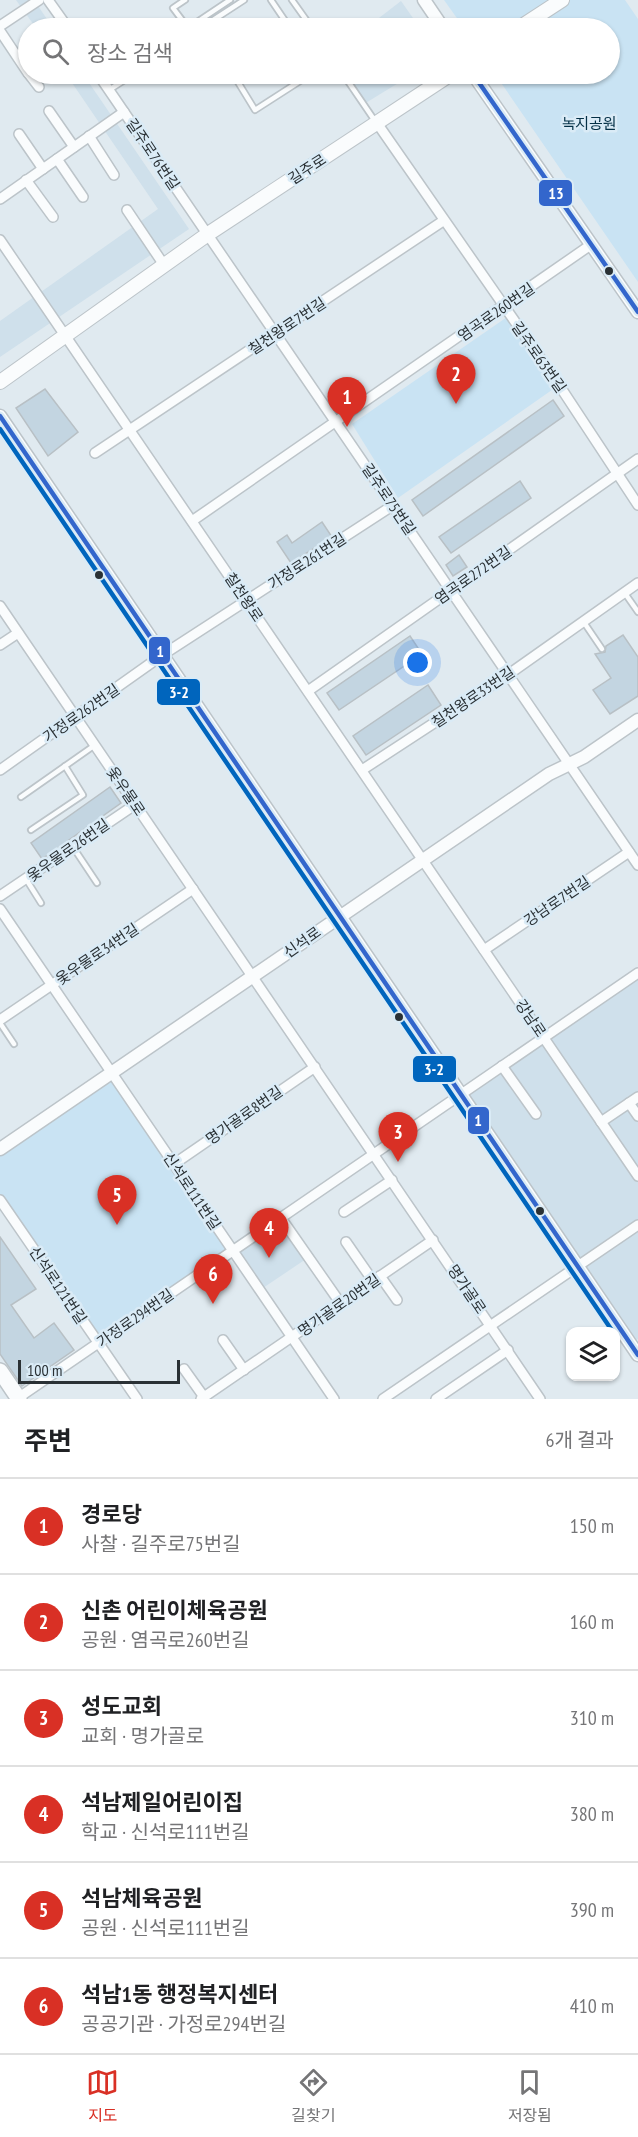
<!DOCTYPE html>
<html lang="ko">
<meta charset="utf-8">
<style>
body{margin:0;font-family:"PT Sans Narrow","Noto Sans KR",sans-serif;background:#f2f2f2;color:#202124}
.controls{position:absolute;right:18px;bottom:18px;display:grid;overflow:hidden;border-radius:12px;box-shadow:0 2px 4px #0004}
.controls button{width:54px;height:54px;display:grid;place-items:center;padding:0;border:0;border-bottom:2px solid #e0e0e0;background:#fff;color:#202124;font:30px sans-serif}
.scale{position:absolute;left:18px;bottom:15px;width:162px;box-sizing:border-box;padding-left:6px;border:3px solid #2a3135;border-top:0;font-size:16px;line-height:21px;white-space:nowrap;color:#2a3135;-webkit-text-stroke:4px #daebf6;paint-order:stroke}
.you{position:absolute;left:418px;top:663px;width:21px;height:21px;margin:-15px;border:4px solid #fff;border-radius:50%;background:#1a73e8;box-shadow:0 0 0 9px #1a73e833}
.badge{display:grid;place-items:center;width:39px;height:39px;border-radius:50%;background:#d93025;color:#fff;font-size:20px;font-weight:700}
.pin{position:absolute;translate:-50% -50px;filter:drop-shadow(0 2px 3px #0008)}
.pin::after{content:'';position:absolute;top:32px;width:21px;height:18px;background:inherit;clip-path:polygon(0 0,100% 0,50% 100%)}
.list{margin:0;padding:0;list-style:none}
h2{display:flex;justify-content:space-between;align-items:center;height:78px;margin:0;padding:0 24px;font-size:26px}
h2 small{font-size:20px;font-weight:400;color:#757577}
.list li{display:grid;grid-template-columns:39px 1fr auto;gap:18px;align-items:center;box-sizing:border-box;height:96px;padding:0 24px;border-top:2px solid #e0e0e0}
.list b{display:block;font-size:22px;white-space:nowrap}
.list p{margin:0;font-size:20px;white-space:nowrap;color:#757577}
.list em{font-size:20px;font-style:normal;color:#757577}
.icon{flex:none;width:33px;height:33px;fill:none;stroke:currentColor;stroke-width:2;stroke-linecap:round;stroke-linejoin:round}
.map{position:relative;flex:none;width:638px;height:1399px;overflow:hidden}
.search{position:absolute;background:#fff;box-shadow:0 2px 4px #0004;left:18px;right:18px;top:18px;height:66px;display:flex;align-items:center;gap:15px;box-sizing:border-box;padding:0 21px;border-radius:33px;color:#757577;font-size:22px}
.sheet{height:654px;background:#fff}
nav{display:flex;justify-content:space-around;align-items:center;box-sizing:border-box;height:84px;border-top:2px solid #e0e0e0;background:#fff;font-size:16px;color:#757577}
nav a{display:grid;justify-items:center;gap:3px}
nav .on{color:#d93025}
.map>svg:first-child{display:block}
.built{fill:#cfe0eb}
.green{fill:#c9e3f3}
.building{fill:#c3d5e1;stroke:#b8c0c5;stroke-width:1.5}
.lines{fill:none;stroke-linecap:round;stroke-linejoin:round}
.service-casing{stroke:#bcc4c9;stroke-width:8}
.minor-casing{stroke:#bcc4c9;stroke-width:12}
.tertiary-casing{stroke:#bcc4c9;stroke-width:15}
.secondary-casing{stroke:#bcc4c9;stroke-width:16}
.primary-casing{stroke:#bcc4c9;stroke-width:18}
.service{stroke:#fafcfd;stroke-width:4.5}
.minor{stroke:#fafcfd;stroke-width:9}
.tertiary{stroke:#fafcfd;stroke-width:12}
.secondary{stroke:#fafcfd;stroke-width:14}
.primary{stroke:#fafcfd;stroke-width:15}
.bus-1-casing{stroke:#daebf6;stroke-width:9}
.bus-2-casing{stroke:#daebf6;stroke-width:9}
.bus-3-casing{stroke:#daebf6;stroke-width:9}
.bus-1{stroke:#36c;stroke-width:4.5}
.bus-2{stroke:#0065bd;stroke-width:4.5}
.bus-3{stroke:#36c;stroke-width:4.5}
.bus-dot{fill:#2a3135;stroke:#daebf6;stroke-width:2}
.labels{text-anchor:middle;dominant-baseline:central;stroke-width:5;stroke-linejoin:round;paint-order:stroke}
.park-label{font-size:15px;fill:#043046;stroke:#daebf6}
.street-label{font-size:15px;fill:#2a3135;stroke:#daebf6}
.line-badge{stroke:#daebf6;stroke-width:2}
.badge-label{font-size:16px;text-anchor:middle;font-weight:bold;fill:#fff}
</style>
<div class="map">
<svg width="638" height="1399" viewBox="0 0 638 1399">
<rect width="100%" height="100%" fill="#e0eaf0"/>
<g class="built">
<path d="M16 0H34L53 28H36Z"/>
<path d="M401 1 420 28H366Z"/>
<path d="M66 74H83L189 229 0 357V321L158 209Z"/>
<path d="M343 74H413L364 104Z"/>
<path d="M638 977V1339L634 1341 467 1094Z"/>
<path d="M281 1218 309 1257 260 1290 233 1251Z"/>
</g>
<g class="green">
<path d="M444 0H625L638 19V282L495 74H610V28H464Z"/>
<path d="M510 315 559 385 398 498 352 424Z"/>
<path d="M112 1073 233 1251 99 1344 0 1199V1149Z"/>
</g>
<g class="building">
<path d="M45 389 78 432 48 456 16 408Z"/>
<path d="M553 400 564 416 423 516 412 500Z"/>
<path d="M520 481 531 498 451 553 439 537Z"/>
<path d="M322 522 332 537 291 563 277 542 287 535 292 543Z"/>
<path d="M459 555 467 567 453 576 446 565Z"/>
<path d="M623 635 638 657V696L610 714 593 690 611 678 595 654 605 652 606 646Z"/>
<path d="M410 636 422 654 339 710 327 693Z"/>
<path d="M428 685 441 705 366 755 353 736Z"/>
<path d="M110 787 121 803 42 859 31 843Z"/>
<path d="M0 1237 36 1289 11 1305 34 1338 54 1323 74 1350 22 1386 0 1354Z"/>
</g>
<g class="lines">
<defs>
<g id="service">
<path d="M185 0 173 8 188 28"/>
<path d="M271 0 290 28"/>
<path d="M292 0 312 28"/>
<path d="M188 28 230 0"/>
<path d="M201 28 244 0"/>
<path d="M233 74 255 110 311 74"/>
<path d="M343 74 375 121"/>
<path d="M109 90 134 74"/>
<path d="M624 592 638 612"/>
<path d="M583 621 602 649"/>
<path d="M21 797 95 745"/>
<path d="M31 830 83 795 65 766"/>
<path d="M73 847 97 883"/>
<path d="M26 879 41 903"/>
<path d="M0 1023 14 1044"/>
</g>
<g id="minor">
<path d="M48 0 68 28"/>
<path d="M0 26 39 0"/>
<path d="M0 31 28 73"/>
<path d="M29 74 39 87"/>
<path d="M98 74 638 865"/>
<path d="M49 111 74 147"/>
<path d="M377 123 559 385 638 505"/>
<path d="M19 134 43 169"/>
<path d="M89 136 114 175"/>
<path d="M57 159 83 197"/>
<path d="M26 180 53 217"/>
<path d="M0 199 124 112"/>
<path d="M127 210 164 265"/>
<path d="M0 240 638 1176"/>
<path d="M95 453 443 221"/>
<path d="M192 521 592 244"/>
<path d="M0 606 540 1399"/>
<path d="M0 645 18 633"/>
<path d="M308 691 638 459"/>
<path d="M0 770 161 656 392 506"/>
<path d="M362 770 509 674 638 583"/>
<path d="M0 896 136 804"/>
<path d="M0 909 334 1399"/>
<path d="M484 950 629 852"/>
<path d="M0 1020 193 889"/>
<path d="M502 1066 536 1114"/>
<path d="M629 1103 638 1116"/>
<path d="M601 1122 638 1097"/>
<path d="M174 1164 315 1067"/>
<path d="M0 1200 137 1399"/>
<path d="M344 1212 392 1180"/>
<path d="M281 1218 341 1304"/>
<path d="M346 1242 373 1281"/>
<path d="M380 1276 397 1300"/>
<path d="M223 1340 244 1370"/>
<path d="M184 1369 204 1397"/>
<path d="M18 1398 638 973"/>
<path d="M201 1399 433 1240"/>
<path d="M383 1399 638 1225"/>
<path d="M436 1399 508 1350"/>
</g>
<g id="tertiary">
<path d="M424 0 443 28"/>
<path d="M473 74 638 312"/>
<path d="M0 416 638 1355"/>
<path d="M0 1149 549 774 584 757 638 720"/>
</g>
<g id="secondary">
<path d="M519 28 562 0"/>
<path d="M0 382 208 234 451 74"/>
</g>
<path id="primary" d="M0 1371 19 1399"/>
</defs>
<use href="#service" class="service-casing"/>
<use href="#minor" class="minor-casing"/>
<use href="#tertiary" class="tertiary-casing"/>
<use href="#secondary" class="secondary-casing"/>
<use href="#primary" class="primary-casing"/>
<use href="#service" class="service"/>
<use href="#minor" class="minor"/>
<use href="#tertiary" class="tertiary"/>
<use href="#secondary" class="secondary"/>
<use href="#primary" class="primary"/>
<defs>
<path id="bus-1" d="M0 416 638 1355"/>
<path id="bus-2" d="M0 429 613 1332"/>
<path id="bus-3" d="M473 74 638 312"/>
</defs>
<use href="#bus-1" class="bus-1-casing"/>
<use href="#bus-2" class="bus-2-casing"/>
<use href="#bus-3" class="bus-3-casing"/>
<use href="#bus-1" class="bus-1"/>
<use href="#bus-2" class="bus-2"/>
<use href="#bus-3" class="bus-3"/>
</g>
<g class="bus-dot">
<circle cx="609" cy="271" r="5"/>
<circle cx="99" cy="575" r="5"/>
<circle cx="399" cy="1017" r="5"/>
<circle cx="540" cy="1211" r="5"/>
</g>
<g class="labels">
<g class="park-label">
<text x="589" y="123">녹지공원</text>
</g>
<g class="street-label">
<text transform="translate(153 154) rotate(56)">길주로76번길</text>
<text transform="translate(307 169) rotate(-33)">길주로</text>
<text transform="translate(496 312) rotate(-35)">염곡로260번길</text>
<text transform="translate(287 326) rotate(-34)">칠천왕로7번길</text>
<text transform="translate(539 357) rotate(55)">길주로63번길</text>
<text transform="translate(389 499) rotate(56)">길주로75번길</text>
<text transform="translate(307 561) rotate(-33)">가정로261번길</text>
<text transform="translate(473 575) rotate(-35)">염곡로272번길</text>
<text transform="translate(244 597) rotate(56)">칠천왕로</text>
<text transform="translate(473 697) rotate(-34)">칠천왕로33번길</text>
<text transform="translate(81 713) rotate(-35)">가정로262번길</text>
<text transform="translate(126 791) rotate(56)">옻우물로</text>
<text transform="translate(68 850) rotate(-35)">옻우물로26번길</text>
<text transform="translate(557 901) rotate(-34)">강남로7번길</text>
<text transform="translate(302 942) rotate(-35)">신석로</text>
<text transform="translate(97 954) rotate(-34)">옻우물로34번길</text>
<text transform="translate(531 1018) rotate(56)">강남로</text>
<text transform="translate(244 1115) rotate(-35)">명가골로8번길</text>
<text transform="translate(192 1191) rotate(56)">신석로111번길</text>
<text transform="translate(58 1285) rotate(56)">신석로121번길</text>
<text transform="translate(467 1289) rotate(56)">명가골로</text>
<text transform="translate(339 1305) rotate(-35)">명가골로20번길</text>
<text transform="translate(135 1318) rotate(-35)">가정로294번길</text>
</g>
</g>
<g class="line-badge">
<rect x="538" y="179" width="35" height="28" rx="6" fill="#36c"/>
<rect x="148" y="636" width="23" height="29" rx="6" fill="#36c"/>
<rect x="156" y="678" width="45" height="28" rx="6" fill="#0065bd"/>
<rect x="412" y="1055" width="45" height="28" rx="6" fill="#0065bd"/>
<rect x="467" y="1106" width="23" height="29" rx="6" fill="#36c"/>
</g>
<g class="badge-label">
<text x="556" y="199">13</text>
<text x="160" y="657">1</text>
<text x="179" y="698">3-2</text>
<text x="434" y="1075">3-2</text>
<text x="478" y="1126">1</text>
</g>
</svg>
<div class="controls">
<button><svg class="icon" aria-label="layers" viewBox="0 0 24 24"><path d="M12 4l9 5-9 5-9-5zM3 14l9 5 9-5"/></svg></button>
</div>
<div class="scale">100 m</div>
<div class="you"></div>
<div class="pin badge" style="left:347px;top:427px">1</div>
<div class="pin badge" style="left:456px;top:404px">2</div>
<div class="pin badge" style="left:398px;top:1162px">3</div>
<div class="pin badge" style="left:269px;top:1258px">4</div>
<div class="pin badge" style="left:117px;top:1225px">5</div>
<div class="pin badge" style="left:213px;top:1304px">6</div>
<div class="search"><svg class="icon" aria-label="search" viewBox="0 0 24 24"><circle cx="10" cy="10" r="6"/><path d="M15 15l6 6"/></svg>장소 검색</div>
</div>
<section class="sheet">
<h2>주변<small>6개 결과</small></h2>
<ul class="list">
<li><span class="badge">1</span><div><b>경로당</b><p>사찰 · 길주로75번길</p></div><em>150 m</em></li>
<li><span class="badge">2</span><div><b>신촌 어린이체육공원</b><p>공원 · 염곡로260번길</p></div><em>160 m</em></li>
<li><span class="badge">3</span><div><b>성도교회</b><p>교회 · 명가골로</p></div><em>310 m</em></li>
<li><span class="badge">4</span><div><b>석남제일어린이집</b><p>학교 · 신석로111번길</p></div><em>380 m</em></li>
<li><span class="badge">5</span><div><b>석남체육공원</b><p>공원 · 신석로111번길</p></div><em>390 m</em></li>
<li><span class="badge">6</span><div><b>석남1동 행정복지센터</b><p>공공기관 · 가정로294번길</p></div><em>410 m</em></li>
</ul>
</section>
<nav>
<a class="on"><svg class="icon" aria-label="map" viewBox="0 0 24 24"><path d="M3 6l6-2 6 2 6-2v14l-6 2-6-2-6 2zM9 4v14M15 6v14"/></svg>지도</a>
<a><svg class="icon" aria-label="directions" viewBox="0 0 24 24"><path d="M12 3l9 9-9 9-9-9zM9 14v-3h6M13 9l2 2-2 2"/></svg>길찾기</a>
<a><svg class="icon" aria-label="saved" viewBox="0 0 24 24"><path d="M7 4h10v16l-5-4-5 4z"/></svg>저장됨</a>
</nav>
